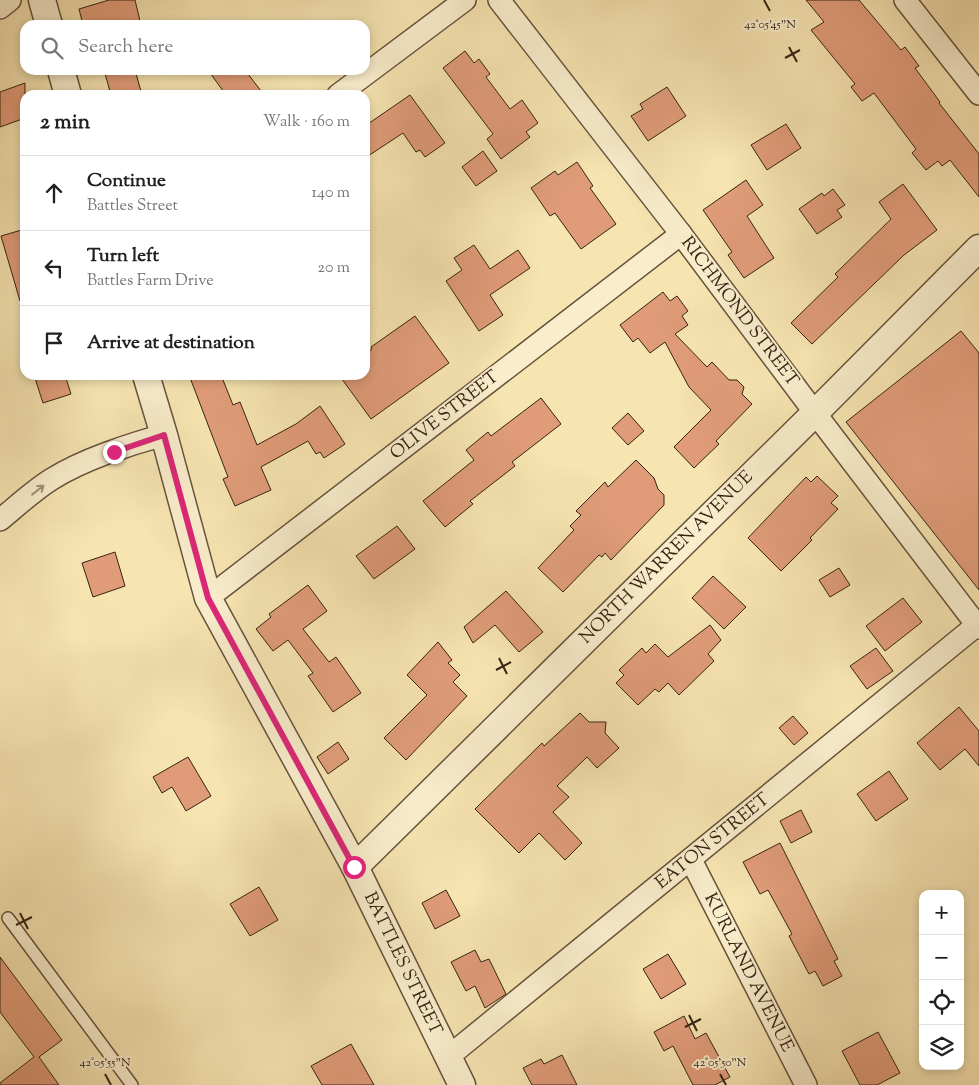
<!DOCTYPE html>
<meta charset="utf-8">
<style>
body{margin:0;font-family:"Sorts Mill Goudy",serif;background:#f6f6f6;color:#202124}
.controls{position:absolute;right:15px;bottom:15px;display:grid;overflow:hidden;border-radius:10px;box-shadow:0 2px 8px #0003}
.controls button{width:45px;height:45px;display:grid;place-items:center;padding:0;border:0;border-bottom:1px solid #e0e0e0;background:#fff;color:#202124;font:25px sans-serif}
.stop{position:absolute;width:15px;height:15px;margin:-11px;border:4px solid #db2777;border-radius:50%;background:#fff}
.stop.end{background:#db2777;border-color:#fff;box-shadow:0 1px 5px #0008}
.list{margin:0;padding:0;list-style:none}
h2{display:flex;justify-content:space-between;align-items:center;height:65px;margin:0;padding:0 20px;font-size:21px}
h2 small{font-size:16px;font-weight:400;color:#757577}
.list li{display:grid;grid-template-columns:32px 1fr auto;gap:15px;align-items:center;box-sizing:border-box;height:75px;padding:0 20px;border-top:1px solid #e0e0e0}
.list b{display:block;font-size:19px;white-space:nowrap}
.list p{margin:0;font-size:16px;white-space:nowrap;color:#757577}
.list em{font-size:16px;font-style:normal;color:#757577}
.icon{flex:none;width:28px;height:28px;fill:none;stroke:currentColor;stroke-width:2;stroke-linecap:round;stroke-linejoin:round}
.map{position:relative;flex:none;width:979px;height:1085px;overflow:hidden}
.search{position:absolute;background:#fff;box-shadow:0 2px 8px #0003;left:20px;top:20px;width:350px;height:55px;display:flex;align-items:center;gap:12px;box-sizing:border-box;padding:0 18px;border-radius:15px;color:#757577;font-size:19px}
.panel{position:absolute;background:#fff;box-shadow:0 2px 8px #0003;left:20px;top:90px;width:350px;height:290px;border-radius:15px}
.map>svg:first-child{display:block}
.building{fill:#e09c79;stroke:#362314}
.lines{fill:none;stroke-linecap:round;stroke-linejoin:round}
.service-casing{stroke:#66533b;stroke-width:14}
.minor-casing{stroke:#66533b;stroke-width:24}
.tertiary-casing{stroke:#66533b;stroke-width:29}
.service{stroke:#f9edcc;stroke-width:11}
.minor{stroke:#f9edcc;stroke-width:21}
.tertiary{stroke:#f9edcc;stroke-width:26}
.oneway{stroke:#a19279}
.route{stroke:#db2777;stroke-width:6}
.ticks{fill:none;stroke:#362314;stroke-width:2}
.labels{text-anchor:middle;dominant-baseline:central;stroke-width:4;stroke-linejoin:round;paint-order:stroke}
.street-label{font-size:18px;fill:#362314;stroke:#f9edcc}
.ticks-label{font-size:12px;text-anchor:middle;fill:#362314;stroke:#f9edcc;stroke-width:4;stroke-linejoin:round;paint-order:stroke}
</style>
<div class="map">
<svg width="979" height="1085" viewBox="0 0 979 1085">
<rect width="100%" height="100%" fill="#f6e4b1"/>
<filter id="stains"><feTurbulence type="fractalNoise" baseFrequency=".004" numOctaves="4"/><feColorMatrix values="0 0 0 0 .2 0 0 0 0 .09 0 0 0 0 .02 0 0 0 .5 -.17"/></filter>
<radialGradient id="worn" r=".72"><stop offset=".6" stop-color="#630" stop-opacity="0"/><stop offset="1" stop-color="#630" stop-opacity=".3"/></radialGradient>
<g class="building">
<path d="M109 0H135L141 25H83L79 9Z"/>
<path d="M806 0H859L901 50 905 47 919 66 915 68 940 102 939 103 979 154V197L950 160 942 166 938 161 926 170 912 153 916 149 874 93 862 101 851 87 855 84 811 30 824 22Z"/>
<path d="M465 51 474 63 479 59 490 74 486 77 510 109 522 100 538 123 526 132 530 137 501 159 487 139 493 134 443 68Z"/>
<path d="M104 70H135L142 95H111Z"/>
<path d="M208 70H245L264 95H226Z"/>
<path d="M25 83V118L0 127V92Z"/>
<path d="M667 87 686 116 648 141 631 116 643 109 640 104Z"/>
<path d="M410 95 445 143 425 157 420 150 416 152 403 133 365 158V126Z"/>
<path d="M786 124 801 148 767 170 751 145Z"/>
<path d="M483 151 497 171 476 186 462 167Z"/>
<path d="M577 162 593 186 590 188 616 224 581 249 555 213 550 216 531 188 555 171 558 175Z"/>
<path d="M746 180 763 205 747 216 774 258 744 278 728 255 732 252 703 210Z"/>
<path d="M903 184 937 230 904 255 812 344 791 323 838 277 835 274 891 219 879 202Z"/>
<path d="M833 189 845 205 837 210 842 217 817 234 799 209 822 193 824 196Z"/>
<path d="M25 229V300L20 301 1 236Z"/>
<path d="M474 245 490 269 518 250 530 268 490 295 503 315 479 331 446 281 462 270 454 258Z"/>
<path d="M663 292 670 301 677 296 688 311 682 316 688 325 675 334 707 367 712 362 729 380H737L744 387 742 394 752 404 716 441 719 444 694 468 674 447 711 410 689 387 665 342 650 353 638 338 633 342 620 325Z"/>
<path d="M415 316 449 363 371 419 339 375H365V354L372 349 371 347Z"/>
<path d="M961 331 979 353V590L846 422Z"/>
<path d="M34 375H65L71 394 43 403Z"/>
<path d="M189 375H221L233 405 240 402 257 445 296 424 320 406 345 444 324 458 320 452 316 454 308 441 261 467 271 490 235 506 223 479 228 477Z"/>
<path d="M541 398 561 424 512 462 515 466 470 501 473 504 445 527 423 501 474 460 466 450 488 432 491 436Z"/>
<path d="M628 413 644 431 628 445 612 428Z"/>
<path d="M636 460 654 478 658 489 664 495V505L611 560 605 553 602 557 599 555 563 592 538 568 574 530 570 526 581 515 576 511 605 482 608 487Z"/>
<path d="M817 476 838 496 831 503 838 509 810 538 812 540 781 571 748 538 806 477 811 482Z"/>
<path d="M397 526 415 549 374 579 356 556Z"/>
<path d="M115 552 125 586 93 597 82 563Z"/>
<path d="M839 568 850 585 830 597 819 580Z"/>
<path d="M713 576 746 607 724 629 692 598Z"/>
<path d="M308 585 327 611 303 629 329 662 336 657 361 693 333 712 308 676 313 673 288 640 273 651 256 629 271 617 269 614Z"/>
<path d="M506 591 543 632 519 652 495 625 473 643 464 627Z"/>
<path d="M903 598 922 622 885 651 866 626Z"/>
<path d="M710 625 721 640 708 654 714 661 679 695 668 683 659 692 655 689 638 705 616 683 624 675 619 670 642 648 646 653 655 644 668 657Z"/>
<path d="M438 642 452 660 448 663 460 675 453 682 467 696 406 760 384 738 427 695 407 675Z"/>
<path d="M876 648 893 671 867 689 850 666Z"/>
<path d="M959 707 979 731V766L965 749 940 770 917 743Z"/>
<path d="M580 713 589 722H606L605 733 619 748 597 768 587 757 557 786 569 797 553 812 582 843 565 860 539 833 519 853 475 809 542 743 544 746Z"/>
<path d="M793 716 808 733 794 745 779 728Z"/>
<path d="M338 742 349 759 328 774 317 757Z"/>
<path d="M188 757 211 796 186 811 172 787 162 793 153 777Z"/>
<path d="M889 771 908 799 876 821 857 794Z"/>
<path d="M801 810 812 832 791 843 780 821Z"/>
<path d="M780 843 838 959 834 961 842 976 823 986 815 971 809 974 789 936 792 934 768 890 760 894 743 862Z"/>
<path d="M259 887 278 920 250 936 230 904Z"/>
<path d="M446 890 460 916 435 929 422 903Z"/>
<path d="M475 950 481 962 489 959 506 994 485 1008 475 986 466 991 451 962Z"/>
<path d="M668 954 686 984 661 999 643 969Z"/>
<path d="M0 957 62 1040 39 1057 59 1085H0V1083L34 1057 0 1012Z"/>
<path d="M684 1016 695 1039 706 1033 730 1077 715 1085H693L673 1046 664 1051 654 1032Z"/>
<path d="M878 1032 900 1073 877 1085H860L842 1051Z"/>
<path d="M351 1044 374 1085H322L311 1066Z"/>
<path d="M562 1055 577 1085H532L523 1068 541 1059 544 1064Z"/>
</g>
<g class="lines">
<defs>
<path id="service" d="M8 918 132 1085"/>
<g id="minor">
<path d="M499 0 681 234 815 413 979 628"/>
<path d="M905 0 979 94"/>
<path d="M0 8 10 0"/>
<path d="M338 95 465 0"/>
<path d="M0 520C17 506 34 490 52 479 82 460 130 444 164 435"/>
<path d="M208 598 681 234"/>
<path d="M691 860 806 1085"/>
<path d="M448 1057 977 625"/>
</g>
<g id="tertiary">
<path d="M42 0 49 25"/>
<path d="M61 70 68 95"/>
<path d="M146 375 164 435 208 598 355 867 462 1085"/>
<path d="M355 867 815 413 979 248"/>
</g>
</defs>
<use href="#service" class="service-casing"/>
<use href="#minor" class="minor-casing"/>
<use href="#tertiary" class="tertiary-casing"/>
<use href="#service" class="service"/>
<use href="#minor" class="minor"/>
<use href="#tertiary" class="tertiary"/>
</g>
<defs><path id="oneway-shaft" d="M-6 0H5M1.5-3L5.5 0L1.5 3" fill="none" stroke-width="1.6" stroke-linecap="round" stroke-linejoin="round" transform="scale(1.25)"/></defs>
<use class="oneway" href="#oneway-shaft" transform="translate(38 490) rotate(-38)"/>
<g class="lines">
<path class="route" d="M114 452 164 435 208 598 354 867"/>
</g>
<path class="ticks" d="M764 0 770 11M789 47 797 62M785 58 800 50M499 658 507 674M496 670 511 662M20 913 28 929M16 925 32 917M689 1015 697 1031M685 1027 701 1019M105 1074 111 1085M720 1074 726 1085"/>
<g class="labels">
<g class="street-label">
<text transform="translate(739 312) rotate(53)">RICHMOND STREET</text>
<text transform="translate(445 416) rotate(-38)">OLIVE STREET</text>
<text transform="translate(667 558) rotate(-45)">NORTH WARREN AVENUE</text>
<text transform="translate(713 842) rotate(-39)">EATON STREET</text>
<text transform="translate(402 964) rotate(64)">BATTLES STREET</text>
<text transform="translate(748 973) rotate(63)">KURLAND AVENUE</text>
</g>
</g>
<g class="ticks-label">
<text x="770" y="28">42°05'45"N</text>
<text x="105" y="1066">42°05'55"N</text>
<text x="720" y="1066">42°05'50"N</text>
</g>
<rect width="100%" height="100%" filter="url(#stains)"/>
<rect width="100%" height="100%" fill="url(#worn)"/>
</svg>
<div class="controls">
<button>+</button>
<button>−</button>
<button><svg class="icon" aria-label="locate" viewBox="0 0 24 24"><circle cx="12" cy="12" r="6"/><path d="M12 2v4M12 18v4M2 12h4M18 12h4"/></svg></button>
<button><svg class="icon" aria-label="layers" viewBox="0 0 24 24"><path d="M12 4l9 5-9 5-9-5zM3 14l9 5 9-5"/></svg></button>
</div>
<div class="stop" style="left:354px;top:867px"></div>
<div class="stop end" style="left:114px;top:452px"></div>
<div class="search"><svg class="icon" aria-label="search" viewBox="0 0 24 24"><circle cx="10" cy="10" r="6"/><path d="M15 15l6 6"/></svg>Search here</div>
<section class="panel">
<h2>2 min<small>Walk · 160 m</small></h2>
<ul class="list">
<li><svg class="icon" aria-label="ahead" viewBox="0 0 24 24"><path d="M12 20V5M6 11l6-6 6 6"/></svg><div><b>Continue</b><p>Battles Street</p></div><em>140 m</em></li>
<li><svg class="icon" aria-label="left" viewBox="0 0 24 24"><path d="M17 20v-9H6M10 6l-5 5 5 5"/></svg><div><b>Turn left</b><p>Battles Farm Drive</p></div><em>20 m</em></li>
<li><svg class="icon" aria-label="arrive" viewBox="0 0 24 24"><path d="M6 21V4h12l-3 4 3 4H6"/></svg><div><b>Arrive at destination</b></div></li>
</ul>
</section>
</div>
